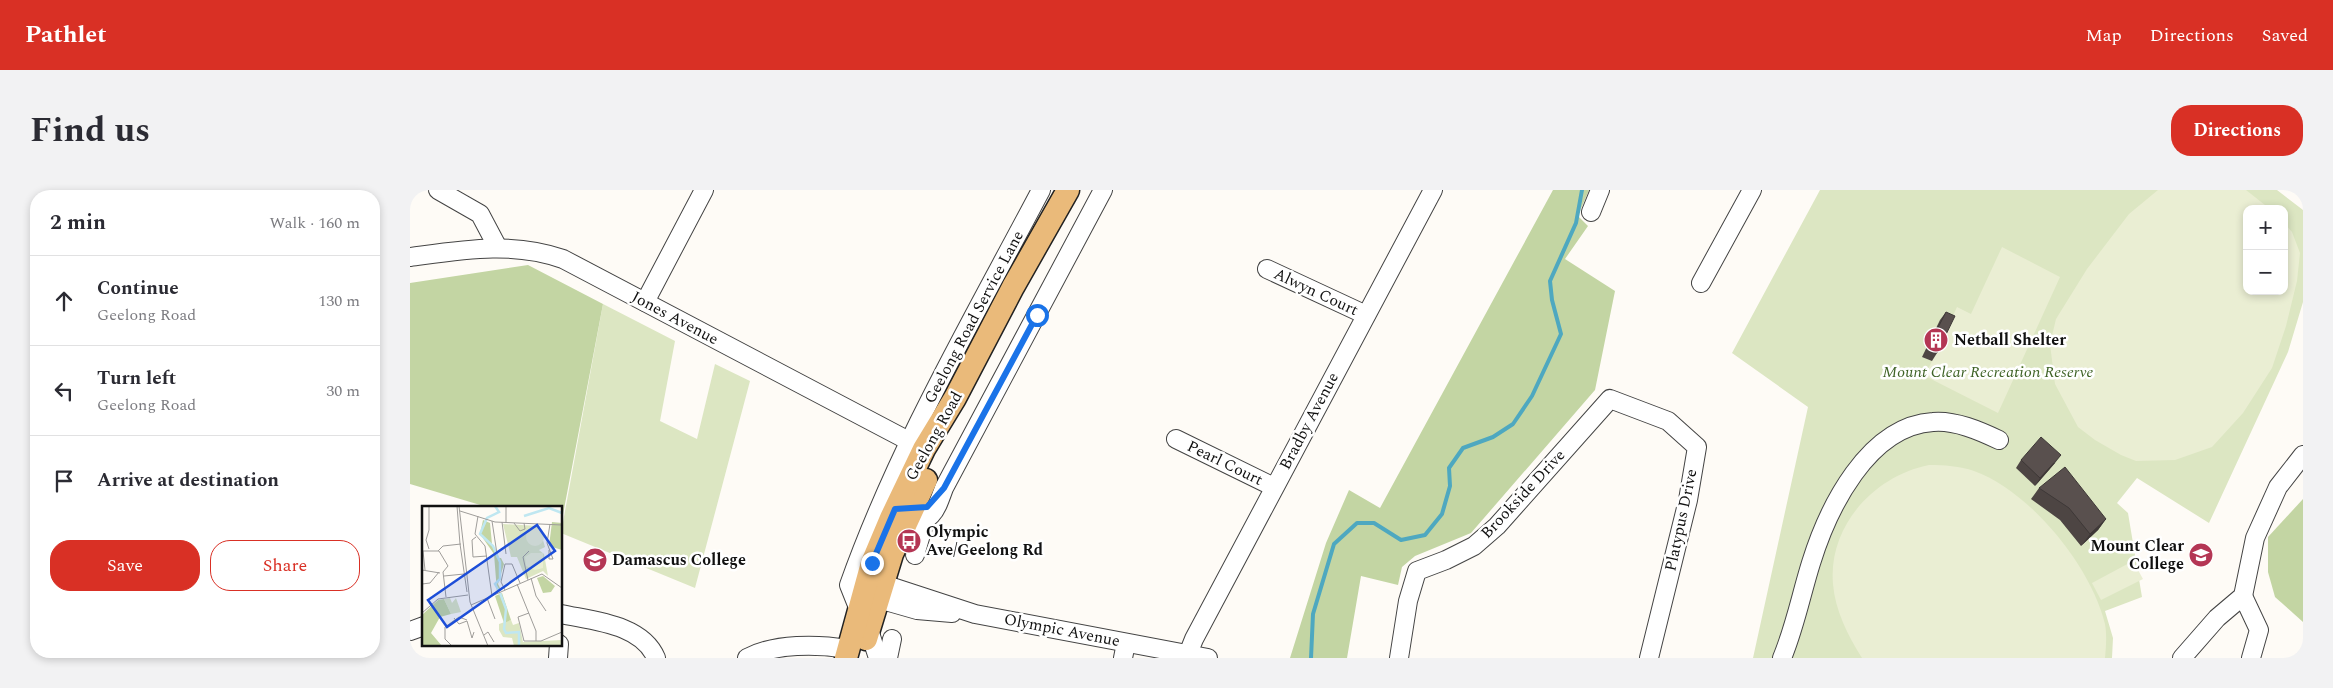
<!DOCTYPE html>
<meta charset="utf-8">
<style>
body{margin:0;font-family:Spectral,serif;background:#f2f2f3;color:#2b2b33}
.controls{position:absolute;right:15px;top:15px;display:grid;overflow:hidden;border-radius:10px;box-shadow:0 2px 8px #0003}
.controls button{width:45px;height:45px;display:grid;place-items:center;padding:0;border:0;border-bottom:1px solid #e1e1e2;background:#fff;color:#2b2b33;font:25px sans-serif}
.stop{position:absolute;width:15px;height:15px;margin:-11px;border:4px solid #1a73e8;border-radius:50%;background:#fff}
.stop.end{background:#1a73e8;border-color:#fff;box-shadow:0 1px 5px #0008}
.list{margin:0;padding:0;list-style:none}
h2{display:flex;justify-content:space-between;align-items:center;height:65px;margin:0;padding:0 20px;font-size:21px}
h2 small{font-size:16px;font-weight:400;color:#7c7c81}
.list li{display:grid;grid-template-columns:32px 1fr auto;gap:15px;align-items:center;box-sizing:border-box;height:90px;padding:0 20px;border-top:1px solid #e1e1e2}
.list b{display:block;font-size:19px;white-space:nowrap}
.list p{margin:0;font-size:16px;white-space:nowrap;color:#7c7c81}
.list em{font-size:16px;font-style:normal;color:#7c7c81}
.actions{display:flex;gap:10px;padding:15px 20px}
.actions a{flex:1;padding:11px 0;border:1px solid #d93025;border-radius:20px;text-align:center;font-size:18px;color:#d93025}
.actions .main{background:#d93025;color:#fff}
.icon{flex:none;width:28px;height:28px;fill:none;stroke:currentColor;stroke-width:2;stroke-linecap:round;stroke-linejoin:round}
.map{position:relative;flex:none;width:1893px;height:468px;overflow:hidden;border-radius:20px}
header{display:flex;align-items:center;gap:30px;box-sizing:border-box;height:70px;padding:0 25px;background:#d93025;color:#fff}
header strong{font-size:24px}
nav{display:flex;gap:28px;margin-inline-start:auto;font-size:18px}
.intro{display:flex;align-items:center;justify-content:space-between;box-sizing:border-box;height:120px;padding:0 30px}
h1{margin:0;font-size:35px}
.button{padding:12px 22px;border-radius:20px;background:#d93025;color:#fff;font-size:18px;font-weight:700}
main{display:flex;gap:30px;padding:0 30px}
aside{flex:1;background:#fff;border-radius:20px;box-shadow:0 2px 8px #0003}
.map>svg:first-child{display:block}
.green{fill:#dce6c2;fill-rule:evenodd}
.forest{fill:#c3d5a3}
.pitch{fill:#eaeed3}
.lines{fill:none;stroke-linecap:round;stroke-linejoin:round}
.stream{stroke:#4ea8c0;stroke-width:4}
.minor-casing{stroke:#444;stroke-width:20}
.major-casing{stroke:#222;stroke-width:25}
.minor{stroke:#fff;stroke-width:18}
.major{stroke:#eaba7a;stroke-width:22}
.wall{fill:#4d4543}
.shaded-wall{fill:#3e3837}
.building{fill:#59504e;stroke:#3e3837}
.route{stroke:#1a73e8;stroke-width:6}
.labels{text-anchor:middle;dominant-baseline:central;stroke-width:5;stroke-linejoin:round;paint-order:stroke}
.street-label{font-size:16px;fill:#111;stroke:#fff}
.poi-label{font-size:16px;font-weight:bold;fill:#111;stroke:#fff;text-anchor:start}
.park-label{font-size:16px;font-style:italic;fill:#3f6327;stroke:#fff}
.inset-river{fill:none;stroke:#bfe7f1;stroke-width:2.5}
.inset-road{fill:none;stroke:#9f9d9a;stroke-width:1}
.view{fill:#1d4ed8;fill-opacity:0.15;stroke:#1d4ed8;stroke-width:2.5}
.inset-edge{fill:none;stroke:#111;stroke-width:2.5}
</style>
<header>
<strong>Pathlet</strong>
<nav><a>Map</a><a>Directions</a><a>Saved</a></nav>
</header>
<div class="intro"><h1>Find us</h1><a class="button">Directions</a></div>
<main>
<aside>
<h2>2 min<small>Walk · 160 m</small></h2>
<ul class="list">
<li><svg class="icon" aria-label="ahead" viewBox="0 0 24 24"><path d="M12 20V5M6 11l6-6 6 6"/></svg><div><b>Continue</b><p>Geelong Road</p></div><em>130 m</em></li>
<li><svg class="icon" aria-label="left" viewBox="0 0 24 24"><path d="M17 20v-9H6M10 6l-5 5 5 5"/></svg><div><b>Turn left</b><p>Geelong Road</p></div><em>30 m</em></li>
<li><svg class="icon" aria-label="arrive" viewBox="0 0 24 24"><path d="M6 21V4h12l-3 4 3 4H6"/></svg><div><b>Arrive at destination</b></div></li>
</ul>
<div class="actions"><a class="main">Save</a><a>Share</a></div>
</aside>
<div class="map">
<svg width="1893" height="468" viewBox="0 0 1893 468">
<rect width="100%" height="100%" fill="#fefbf6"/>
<g class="green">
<path d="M1410 0H1867L1893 20V112L1878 162 1799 333 1727 288 1707 313 1718 323 1732 407 1695 421 1703 448 1702 468H1343L1398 217 1322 163ZM1837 19H1874V101H1837Z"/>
<path d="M193 114 265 151 250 231 287 249 305 174 340 191 285 398 151 343Z"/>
</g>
<g class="forest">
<path d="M1143 0H1179L1168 26 1178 36 1155 69 1205 101 1185 200 1061 343 1005 366 992 377 988 395 951 386 937 468H880L916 353 939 300 970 318Z"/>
<path d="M118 75 193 114 151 335V317H77L0 294V93Z"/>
<path d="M1893 309V432L1865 407 1858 382V347Z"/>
</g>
<g class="pitch">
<path d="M1748 0H1836L1860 19H1837V101H1874V33L1882 42 1890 63 1887 91 1876 136 1862 178 1833 223 1802 257 1765 270 1726 271 1711 265 1685 250 1668 237 1645 194 1640 154 1646 129 1677 79 1719 24Z"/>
<path d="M1592 57 1650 87 1588 223 1515 186 1547 117 1561 124Z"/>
<path d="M1519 275C1534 275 1550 276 1564 281 1620 301 1681 376 1695 434 1697 445 1696 457 1695 468H1452C1438 446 1425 420 1423 394 1418 336 1464 286 1519 275Z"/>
<path d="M1723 371 1733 389 1691 410 1682 393Z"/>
</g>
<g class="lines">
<path class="stream" d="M901 468 903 424 924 354 947 333H964L991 350 1015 345 1032 324 1040 296 1039 278 1053 258 1083 247 1103 234 1122 206 1151 144 1142 110 1140 91 1166 33 1172 0"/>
<defs>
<g id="minor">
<path d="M28 0 70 24 88 58"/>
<path d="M1181 22 1190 0"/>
<path d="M0 67C52 60 102 51 153 69L514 259"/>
<path d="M857 79 956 125"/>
<path d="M1291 93 1342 0"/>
<path d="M235 112 294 0"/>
<path d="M766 249 864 297"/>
<path d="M487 332 494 336C523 331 525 323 534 298L693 0"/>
<path d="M505 365 515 331"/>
<path d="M461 390 565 424 798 468"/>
<path d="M458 406 507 420 542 423"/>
<path d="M1833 406 1849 440 1841 468"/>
<path d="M449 420 439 395C488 257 563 129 631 0"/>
<path d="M151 424C183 431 232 434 246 468"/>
<path d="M459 440 468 468"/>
<path d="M0 441 14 436"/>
<path d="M778 464 784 449 1023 0"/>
<path d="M148 468 149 454"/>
<path d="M337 468C365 453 408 454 438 459"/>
<path d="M478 468 482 449"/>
<path d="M713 468 716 453"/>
<path d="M989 468 998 411 1007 381 1036 370 1064 356 1087 336 1200 209 1258 231 1287 257 1278 310 1239 468"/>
<path d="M1372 468C1385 437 1391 405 1401 373 1418 318 1458 236 1523 232 1545 230 1570 241 1589 250"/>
<path d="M1772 468 1807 428 1833 406 1845 348 1868 297 1893 265"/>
</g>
<g id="major">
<path d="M456 449 482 364 516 290"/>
<path d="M436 468 462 373 481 328 514 259 545 208 603 97 658 0"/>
</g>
</defs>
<use href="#minor" class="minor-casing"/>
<use href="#major" class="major-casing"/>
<use href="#minor" class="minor"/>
<use href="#major" class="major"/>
</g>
<g class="wall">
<path d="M1536 122 1527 163 1522 171 1512 167 1530 130Z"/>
<path d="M1611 270 1645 273 1625 296 1606 278Z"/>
<path d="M1629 298 1696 329 1688 340 1671 356 1650 330 1621 309Z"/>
</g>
<g class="shaded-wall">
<path d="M1651 265 1645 273 1625 296 1630 288Z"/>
<path d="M1696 329 1688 340 1671 356 1680 344Z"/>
</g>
<g class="building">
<path d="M1536 122 1545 126 1527 163 1517 159Z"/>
<path d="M1631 247 1651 265 1630 288 1611 270Z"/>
<path d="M1655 277 1696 329 1680 344 1659 318 1629 298Z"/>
</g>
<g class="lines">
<path class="route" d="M462 373 485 319 517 317 534 298 627 125"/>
</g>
<defs>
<symbol id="building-disc" viewBox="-11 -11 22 22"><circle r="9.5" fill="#b43654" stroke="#fff"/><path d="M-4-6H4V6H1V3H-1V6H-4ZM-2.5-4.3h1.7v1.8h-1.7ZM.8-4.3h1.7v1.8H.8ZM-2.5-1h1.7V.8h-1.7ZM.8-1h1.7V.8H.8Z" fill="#fff"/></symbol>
<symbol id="bus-disc" viewBox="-11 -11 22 22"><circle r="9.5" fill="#b43654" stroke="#fff"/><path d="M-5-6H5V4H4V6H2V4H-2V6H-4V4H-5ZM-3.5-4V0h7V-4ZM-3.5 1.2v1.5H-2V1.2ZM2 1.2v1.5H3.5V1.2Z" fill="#fff"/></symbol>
<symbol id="school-disc" viewBox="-11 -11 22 22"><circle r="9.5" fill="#b43654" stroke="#fff"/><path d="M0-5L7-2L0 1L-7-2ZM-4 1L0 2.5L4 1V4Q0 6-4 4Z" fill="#fff"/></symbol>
</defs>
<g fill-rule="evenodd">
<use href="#building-disc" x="1512" y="136" width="28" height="28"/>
<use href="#bus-disc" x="485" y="337" width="28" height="28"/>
<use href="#school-disc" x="1777" y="351" width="28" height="28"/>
<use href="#school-disc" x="171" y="356" width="28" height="28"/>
</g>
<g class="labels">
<g class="street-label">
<text transform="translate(906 102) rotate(25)">Alwyn Court</text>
<text transform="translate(564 127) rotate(-62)">Geelong Road Service Lane</text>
<text transform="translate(265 128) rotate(28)">Jones Avenue</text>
<text transform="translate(899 231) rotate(-62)">Bradby Avenue</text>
<text transform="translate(524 246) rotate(-61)">Geelong Road</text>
<text transform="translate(815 273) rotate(26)">Pearl Court</text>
<text transform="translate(1113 304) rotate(-47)">Brookside Drive</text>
<text transform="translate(1271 330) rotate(-78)">Platypus Drive</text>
<text transform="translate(652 440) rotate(11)">Olympic Avenue</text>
</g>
<g class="poi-label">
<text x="1544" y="150">Netball Shelter</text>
<text x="516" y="342">Olympic<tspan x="516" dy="18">Ave/Geelong Rd</tspan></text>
<text x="1774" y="356" text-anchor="end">Mount Clear<tspan x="1774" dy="18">College</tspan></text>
<text x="202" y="370">Damascus College</text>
</g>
<g class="park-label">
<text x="1578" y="182">Mount Clear Recreation Reserve</text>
</g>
</g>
<g transform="translate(12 316)">
<rect width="140" height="140" fill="#fefbf6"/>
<path d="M81 18 117 20 123 41 117 44 122 48 126 70 121 65 104 73 95 51H89ZM28 92 30 97 34 92 39 106 29 108 22 93ZM89 114 91 119 97 117 101 136 140 134V140H92L90 132 81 131 77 124V118Z" fill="#dce6c2"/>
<path d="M61 14 68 17 70 38 75 52H79L82 58 76 78 79 84 75 86 72 48 58 28ZM130 16 140 17V44L127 40ZM121 70 133 80 129 86 121 87 115 72ZM80 87 89 114 82 117 73 90ZM22 93 29 108 18 111 9 127 20 140H0V109L16 94Z" fill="#c3d5a3"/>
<path d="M104 31a9 9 0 1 1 18 0a9 9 0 1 1-18 0ZM109 47H121V62L113 64 104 60 103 51Z" fill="#eaeed3"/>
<path class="inset-river" d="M73 0 77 6 65 12 58 28 71 40 78 56V73L73 78 77 85M102 10 127 2 140 7M78 87 84 103 82 123 84 127 97 126V140"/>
<path class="inset-road" d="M35 0 38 38M37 0 48 96 66 140M84 0V16M38 5 73 16 140 19M56 10 53 28 63 40 70 90M70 15 75 48M80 16 84 48M92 17 98 25 103 23 102 17M54 31 50 34 51 51 65 50M38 38 45 86M7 43 4 34 7 24V0M127 44V53H131L125 37 128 18M16 45 21 40 39 38M0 64 18 67M3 64 1 45H17L26 60 21 66 24 91M22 70 42 68M109 72 114 90 124 105M106 74 101 51 107 45M0 78 8 77 17 66M95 78 114 125V135M83 84 79 76 83 58H90L98 77M65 92 73 113M49 99 120 68 140 82M0 107 16 93 46 89M107 107 96 111 102 135H119L140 126M32 112 37 118 45 115M45 115 50 132 52 126M62 129 66 126 72 136M30 140 23 133V121L37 111 45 114"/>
<path class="view" d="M115 19 133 45 25 121 6 94Z"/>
<rect width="140" height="140" class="inset-edge"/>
</g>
</svg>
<div class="controls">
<button>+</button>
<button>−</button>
</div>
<div class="stop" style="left:627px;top:125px"></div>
<div class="stop end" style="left:462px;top:373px"></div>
</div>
</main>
